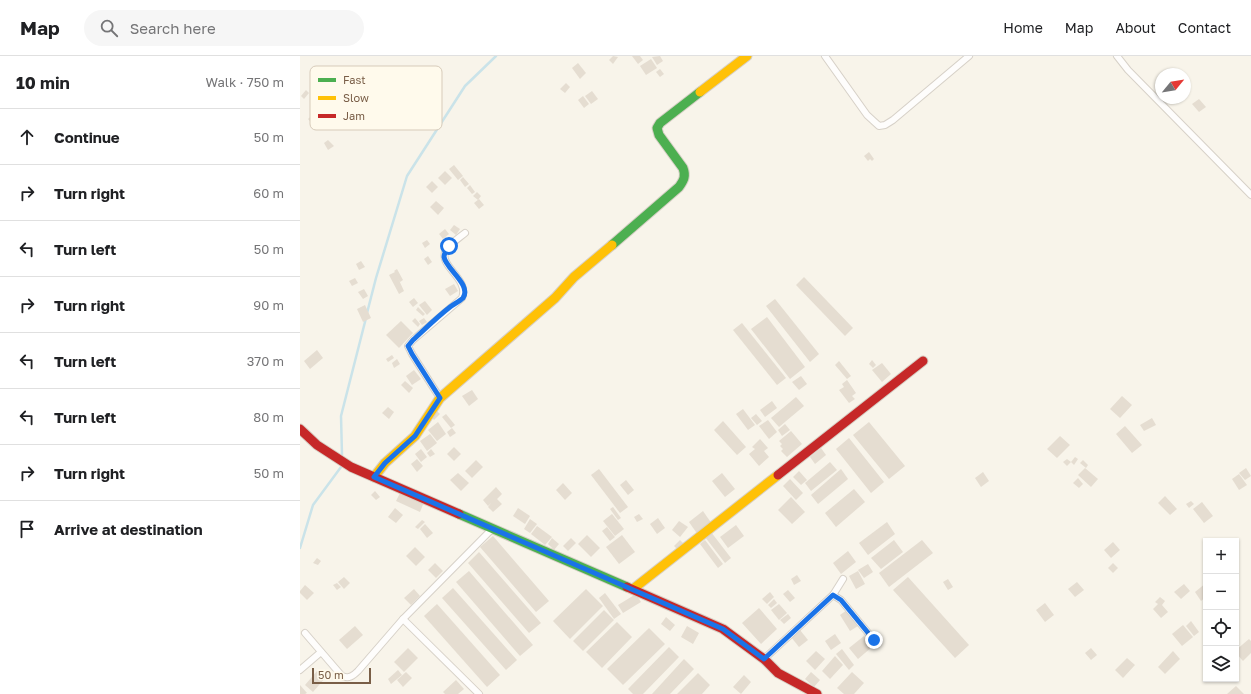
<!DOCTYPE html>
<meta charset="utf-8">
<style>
body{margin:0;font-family:"Golos Text",sans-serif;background:#f6f6f6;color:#202124}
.controls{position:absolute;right:12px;bottom:12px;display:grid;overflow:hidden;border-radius:0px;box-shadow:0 1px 3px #0004}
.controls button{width:36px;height:36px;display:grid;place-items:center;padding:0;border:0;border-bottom:1px solid #e0e0e0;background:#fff;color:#202124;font:20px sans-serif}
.compass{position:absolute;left:855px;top:12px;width:36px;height:36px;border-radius:50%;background:#fff;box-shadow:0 1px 3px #0004;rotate:60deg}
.scale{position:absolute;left:12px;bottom:10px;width:59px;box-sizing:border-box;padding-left:4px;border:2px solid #795e47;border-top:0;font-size:11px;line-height:14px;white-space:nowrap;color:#795e47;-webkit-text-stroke:3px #fffaec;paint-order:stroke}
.stop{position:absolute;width:12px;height:12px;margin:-9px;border:3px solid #1a73e8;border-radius:50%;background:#fff}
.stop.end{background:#1a73e8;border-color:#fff;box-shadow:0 1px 4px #0008}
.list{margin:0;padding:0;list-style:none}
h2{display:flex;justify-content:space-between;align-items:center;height:52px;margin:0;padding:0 16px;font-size:17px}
h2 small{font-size:13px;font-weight:400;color:#757577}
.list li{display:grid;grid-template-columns:26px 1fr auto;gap:12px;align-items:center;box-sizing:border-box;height:56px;padding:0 16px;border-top:1px solid #e0e0e0}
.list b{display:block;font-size:15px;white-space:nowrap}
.list em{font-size:13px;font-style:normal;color:#757577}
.icon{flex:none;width:22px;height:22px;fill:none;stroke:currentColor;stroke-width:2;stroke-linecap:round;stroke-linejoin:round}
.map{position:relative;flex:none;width:951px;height:638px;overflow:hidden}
header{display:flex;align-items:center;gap:24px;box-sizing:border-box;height:56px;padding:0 20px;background:#fff;border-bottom:1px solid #e0e0e0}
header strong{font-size:19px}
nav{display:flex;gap:22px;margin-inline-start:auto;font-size:14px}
.search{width:280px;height:36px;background:#f6f6f6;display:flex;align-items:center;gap:10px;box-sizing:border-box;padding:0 14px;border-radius:22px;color:#757577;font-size:15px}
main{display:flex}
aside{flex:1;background:#fff}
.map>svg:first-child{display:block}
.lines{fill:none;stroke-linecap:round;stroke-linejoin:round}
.stream{stroke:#cae3e9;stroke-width:2.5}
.building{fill:#e5ddd1}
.street-casing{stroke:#d7d1c8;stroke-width:8}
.fast-casing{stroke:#d7d0c6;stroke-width:11}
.slow-casing{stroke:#d7d0c6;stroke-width:11}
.jam-casing{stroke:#d7d0c6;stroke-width:11}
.street{stroke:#fefdfc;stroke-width:6}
.fast{stroke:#4caf50;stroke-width:9}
.slow{stroke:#ffc107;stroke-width:9}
.jam{stroke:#c62828;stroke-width:9}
.route{stroke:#1a73e8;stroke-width:5}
.key{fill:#fffaec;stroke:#d7cbba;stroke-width:1}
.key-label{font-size:11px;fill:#795e47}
</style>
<header>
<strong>Map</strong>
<div class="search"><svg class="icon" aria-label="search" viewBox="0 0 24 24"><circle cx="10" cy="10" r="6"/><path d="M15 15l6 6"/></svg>Search here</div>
<nav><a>Home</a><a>Map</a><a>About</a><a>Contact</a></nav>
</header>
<main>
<aside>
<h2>10 min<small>Walk · 750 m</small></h2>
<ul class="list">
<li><svg class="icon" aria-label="ahead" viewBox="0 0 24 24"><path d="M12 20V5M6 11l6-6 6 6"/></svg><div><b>Continue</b></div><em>50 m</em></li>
<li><svg class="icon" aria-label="right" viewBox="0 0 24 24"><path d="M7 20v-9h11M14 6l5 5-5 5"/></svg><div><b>Turn right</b></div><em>60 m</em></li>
<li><svg class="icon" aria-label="left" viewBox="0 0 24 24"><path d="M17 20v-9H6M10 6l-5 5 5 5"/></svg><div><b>Turn left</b></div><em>50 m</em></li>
<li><svg class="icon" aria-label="right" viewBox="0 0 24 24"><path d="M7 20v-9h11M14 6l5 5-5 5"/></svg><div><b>Turn right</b></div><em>90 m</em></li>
<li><svg class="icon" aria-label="left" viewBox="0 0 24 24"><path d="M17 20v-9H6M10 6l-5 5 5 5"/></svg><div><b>Turn left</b></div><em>370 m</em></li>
<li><svg class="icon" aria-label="left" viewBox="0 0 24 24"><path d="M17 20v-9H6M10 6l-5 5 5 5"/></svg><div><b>Turn left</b></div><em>80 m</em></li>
<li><svg class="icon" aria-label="right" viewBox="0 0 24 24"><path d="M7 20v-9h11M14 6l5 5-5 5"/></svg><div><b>Turn right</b></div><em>50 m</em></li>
<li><svg class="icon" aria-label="arrive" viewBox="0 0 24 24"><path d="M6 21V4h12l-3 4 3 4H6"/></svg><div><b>Arrive at destination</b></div></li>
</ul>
</aside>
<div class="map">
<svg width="951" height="638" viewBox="0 0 951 638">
<rect width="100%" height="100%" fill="#f8f4ea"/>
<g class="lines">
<g class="stream">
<path d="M67 257 76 222 107 120 165 30 196 0"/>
<path d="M42 399 41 360 66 262"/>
<path d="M0 492 13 449 41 411"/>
</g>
</g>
<g class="building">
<path d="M313 0 318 1 313 8 309 4Z"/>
<path d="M332 0H340L343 4 338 8Z"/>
<path d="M360 0 363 5 357 9 352 1Z"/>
<path d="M351 3 357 12 346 19 340 10Z"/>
<path d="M278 7 286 17 280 23 272 12Z"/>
<path d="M360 13 364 18 360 21 356 16Z"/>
<path d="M266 27 270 31 265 37 260 33Z"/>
<path d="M6 34 9 37 4 43 1 40Z"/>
<path d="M292 35 298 43 291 48 285 40Z"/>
<path d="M283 40 289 48 284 52 278 44Z"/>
<path d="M899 43 906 51 899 56 892 48Z"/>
<path d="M19 53 27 62 16 72 8 63Z"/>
<path d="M28 84 34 90 28 94 24 87Z"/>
<path d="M569 96 574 103 572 105 570 103 568 105 564 100Z"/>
<path d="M154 109 163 120 158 124 149 113Z"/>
<path d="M145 115 152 122 145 129 138 122Z"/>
<path d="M163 121 169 128 165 131 160 124Z"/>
<path d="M132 125 138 131 132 137 126 131Z"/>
<path d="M170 129 175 136 172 138 167 132Z"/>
<path d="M177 136 181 140 178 144 173 140Z"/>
<path d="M179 143 184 149 179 153 174 147Z"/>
<path d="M136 145 144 152 138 159 130 151Z"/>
<path d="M154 169 160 173 156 179 150 174Z"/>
<path d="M145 173 149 178 143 183 139 178Z"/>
<path d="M127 184 130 188 125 192 122 187Z"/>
<path d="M128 200 132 206 128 209 124 203Z"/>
<path d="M61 205 65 211 59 214 56 208Z"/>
<path d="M97 213 103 224 100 226 98 222 104 235 99 238 89 219 95 216 94 215Z"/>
<path d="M504 221 553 272 545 280 496 229Z"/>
<path d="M55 222 58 227 52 230 49 225Z"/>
<path d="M154 228 158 235 150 240 145 233Z"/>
<path d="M64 233 68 240 63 243 58 236Z"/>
<path d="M114 242 118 247 113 251 109 246Z"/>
<path d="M475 243 519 298 510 306 466 250Z"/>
<path d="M125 245 132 254 127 259 119 249Z"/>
<path d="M65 249 71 262 63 266 57 253Z"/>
<path d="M118 251 125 258 123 260 116 254Z"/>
<path d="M467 261 505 311 490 323 451 273Z"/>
<path d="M115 262 120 268 118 271 112 265Z"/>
<path d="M124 262 127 266 122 269 119 265Z"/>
<path d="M101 265 113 277 99 292 86 279Z"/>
<path d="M442 267 486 322 477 329 433 274Z"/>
<path d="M17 294 23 302 10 313 4 305Z"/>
<path d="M92 299 94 302 88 306 86 303Z"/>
<path d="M97 303 100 308 94 312 92 307Z"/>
<path d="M572 304 576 309 573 312 569 308Z"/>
<path d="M539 305 551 320 547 323 535 309Z"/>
<path d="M582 307 591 318 582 326 572 314Z"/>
<path d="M114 314 121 323 112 329 106 320Z"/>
<path d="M501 320 507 328 499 334 492 326Z"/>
<path d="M547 324 556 337 552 340 555 343 549 347 539 334 544 331 542 328Z"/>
<path d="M105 325 113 332 109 337 101 329Z"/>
<path d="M172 334 178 343 169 350 162 340Z"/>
<path d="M822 340 832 349 820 362 810 353Z"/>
<path d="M496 341 504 350 479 371 471 362Z"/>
<path d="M472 345 477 352 465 361 460 354Z"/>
<path d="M88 351 94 356 89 363 82 357Z"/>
<path d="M443 353 455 369 448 374 436 358Z"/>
<path d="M136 354 140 358 134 364 130 360Z"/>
<path d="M146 358 155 369 151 372 142 361Z"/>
<path d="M456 358 462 365 457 369 451 362Z"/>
<path d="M852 362 856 369 844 375 840 369Z"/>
<path d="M468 364 477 376 469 383 459 370Z"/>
<path d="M423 365 446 391 437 399 414 374Z"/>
<path d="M138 366 146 378 137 385 128 374Z"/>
<path d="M569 366 605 410 589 423 553 379Z"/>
<path d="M485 368 490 374 482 380 478 374Z"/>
<path d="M825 370 842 389 832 397 816 378Z"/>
<path d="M152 372 156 377 150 381 147 376Z"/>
<path d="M491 375 502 388 487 401 481 395 483 393 480 390 482 388 479 385Z"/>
<path d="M130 378 137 387 127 395 120 385Z"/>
<path d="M760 380 770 389 757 402 747 393Z"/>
<path d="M549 382 584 426 571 437 536 393Z"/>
<path d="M460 383 468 392 464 395 469 401 459 410 449 398 455 393 452 391Z"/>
<path d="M154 391 161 398 154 405 147 398Z"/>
<path d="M521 392 526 399 515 408 510 401Z"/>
<path d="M121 393 127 401 121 406 115 398Z"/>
<path d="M131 393 135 398 130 401 127 397Z"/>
<path d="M775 401 778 403 774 409 771 406Z"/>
<path d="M117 403 123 410 117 416 111 408Z"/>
<path d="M767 403 771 406 767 410 763 406Z"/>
<path d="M176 404 183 411 172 422 165 415Z"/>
<path d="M783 404 788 409 786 412 780 407Z"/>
<path d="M530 406 537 414 511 435 505 427Z"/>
<path d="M785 412 798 423 791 431 778 419Z"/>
<path d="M946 412 951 420 945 424 939 417Z"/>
<path d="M299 413 328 451 320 457 291 419Z"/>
<path d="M541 413 548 423 518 448 511 439Z"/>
<path d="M499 415 507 424 501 429 493 421Z"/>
<path d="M683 416 689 425 681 431 675 422Z"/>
<path d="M158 417 169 427 161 435 150 424Z"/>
<path d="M422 417 435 433 425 441 412 425Z"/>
<path d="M939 418 947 429 939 434 932 423Z"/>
<path d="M778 422 783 428 779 432 773 427Z"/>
<path d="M490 423 503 437 496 444 483 430Z"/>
<path d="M326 424 334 434 328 439 320 429Z"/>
<path d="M263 427 272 437 265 444 256 434Z"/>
<path d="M196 431 202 438 197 443 202 448 193 456 188 451 191 447 188 450 183 444Z"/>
<path d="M554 433 565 446 536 471 525 457Z"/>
<path d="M75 435 80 441 76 444 71 439Z"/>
<path d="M101 435 124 446 120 456 96 445Z"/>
<path d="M865 440 877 453 870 459 858 447Z"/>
<path d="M491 441 505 456 492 468 478 454Z"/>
<path d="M891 445 894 448 889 452 886 448Z"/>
<path d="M902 446 913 460 904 467 893 453Z"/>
<path d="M313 451 321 462 318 464 310 453Z"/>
<path d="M95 452 103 459 96 467 88 461Z"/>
<path d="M218 452 230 460 225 468 213 460Z"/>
<path d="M403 455 412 468 398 479 389 466Z"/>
<path d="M312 458 324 473 315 480 303 465Z"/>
<path d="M339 458 343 463 337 466 334 461Z"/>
<path d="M358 462 365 472 357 478 350 468Z"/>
<path d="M230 463 237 468 230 477 224 473Z"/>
<path d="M122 464 125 466 118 473 115 471Z"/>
<path d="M379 465 388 471 380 481 372 474Z"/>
<path d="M587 466 595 478 568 499 559 487Z"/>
<path d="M125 468 133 477 127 482 120 473Z"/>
<path d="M436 469 444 480 428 492 420 481Z"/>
<path d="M237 470 252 481 245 489 231 478Z"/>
<path d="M307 471 315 481 310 485 302 475Z"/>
<path d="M411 476 431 502 425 507 405 481Z"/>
<path d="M287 479 300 492 291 501 278 488Z"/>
<path d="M322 479 335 496 319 508 306 491Z"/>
<path d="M193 480 249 545 236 556 180 491Z"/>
<path d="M252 482 259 488 254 494 248 488Z"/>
<path d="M271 482 276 487 268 495 263 490Z"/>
<path d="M380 484 384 488 378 494 374 490Z"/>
<path d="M405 484 423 508 418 512 400 488Z"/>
<path d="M594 484 603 496 581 513 571 502Z"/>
<path d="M622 484 633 497 589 531 579 517Z"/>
<path d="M813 486 820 494 811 502 804 494Z"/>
<path d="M115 491 125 501 116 510 106 500Z"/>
<path d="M548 495 556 506 541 518 533 507Z"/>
<path d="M179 496 241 567 229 577 168 507Z"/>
<path d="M17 502 21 505 18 509 13 507Z"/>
<path d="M135 507 143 515 136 522 128 514Z"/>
<path d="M813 507 818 512 813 517 808 512Z"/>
<path d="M568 508 573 516 564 522 558 514Z"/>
<path d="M169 515 233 589 220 600 156 526Z"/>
<path d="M558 515 565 528 556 533 549 520Z"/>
<path d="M497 519 501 525 494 529 491 523Z"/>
<path d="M44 521 50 527 44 533 38 526Z"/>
<path d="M608 521 669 589 655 602 593 534Z"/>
<path d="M648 523 653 531 648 534 643 526Z"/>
<path d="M777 526 784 534 775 541 768 533Z"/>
<path d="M37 527 41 531 37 534 33 529Z"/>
<path d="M906 527V541L901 545 895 536Z"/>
<path d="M884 528 890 535 881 543 874 536Z"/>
<path d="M5 529 14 537 7 544 0 537V535Z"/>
<path d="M153 532 217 604 206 614 142 542Z"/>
<path d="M114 533 120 540 111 549 104 542Z"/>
<path d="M286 533 303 550 270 583 253 565Z"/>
<path d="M488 534 495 542 490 546 483 538Z"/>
<path d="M470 536 474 541 467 548 462 543Z"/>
<path d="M305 537 321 558 314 563 299 542Z"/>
<path d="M336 538 341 546 323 557 318 549Z"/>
<path d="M860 541 865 545 862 549 868 556 861 562 853 553 858 548 855 546Z"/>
<path d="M474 543 477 547 471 552 468 549Z"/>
<path d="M745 547 754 559 745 566 736 554Z"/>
<path d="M137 548 200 619 187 631 124 560Z"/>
<path d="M479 548 487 557 479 564 471 554Z"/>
<path d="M459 552 477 573 461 588 442 567Z"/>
<path d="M304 554 314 564 283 595 273 585Z"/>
<path d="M547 554 558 570 550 575 540 559Z"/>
<path d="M488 558 491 562 484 568 480 564Z"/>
<path d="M366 561 375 569 370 575 361 568Z"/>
<path d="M891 565 899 576 894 580 886 570Z"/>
<path d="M317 566 332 581 302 612 286 596Z"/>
<path d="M883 569 893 581 882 590 872 578Z"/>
<path d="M55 570 63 579 47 593 39 584Z"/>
<path d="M387 570 399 577 393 588 381 581Z"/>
<path d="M349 572 365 588 323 629 307 613Z"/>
<path d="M500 574 508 584 499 591 491 581Z"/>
<path d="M535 578 541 587 531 594 525 585Z"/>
<path d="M564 580 572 591 558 603 549 592Z"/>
<path d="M949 583 951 585V597L943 605 936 597V594Z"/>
<path d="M369 591 379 601 343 638H333L328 633Z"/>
<path d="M108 592 118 602 104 616 94 606Z"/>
<path d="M791 592 797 599 791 604 785 597Z"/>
<path d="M542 593 554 609 549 614 536 598Z"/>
<path d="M516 595 525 603 515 614 506 605Z"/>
<path d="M873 595 880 603 865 618 858 611Z"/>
<path d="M535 600 543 609 530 623 522 615Z"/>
<path d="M827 602 835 609 823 622 815 614Z"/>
<path d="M384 603 394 613 370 638H352Z"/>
<path d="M98 614 102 619 91 628 88 623Z"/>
<path d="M17 615 25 622 13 636 5 629Z"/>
<path d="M106 616 112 622 103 631 97 624Z"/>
<path d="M511 616 520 624 514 631 505 623Z"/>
<path d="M552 616 564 627 554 638H544L537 632Z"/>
<path d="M398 617 410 629 402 638H377Z"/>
<path d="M444 619 451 626 441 638 433 631Z"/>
<path d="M156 624 164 633 158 638H145L143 636Z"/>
<path d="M0 629 7 637 5 638H0Z"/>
<path d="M936 630 944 638H927Z"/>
</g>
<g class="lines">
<defs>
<g id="street">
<path d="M525 0 567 59 579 70 585 69 593 64 669 0"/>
<path d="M817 0 828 14 951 139"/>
<path d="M140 342 112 298 108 290 113 284 162 242C170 222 137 210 146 194 151 187 159 182 165 177"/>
<path d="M533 539 541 544 574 584"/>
<path d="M103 563 179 638"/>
<path d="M5 577 42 620C49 623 53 620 58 615L103 563 193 472"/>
<path d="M464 603 533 539 543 523"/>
<path d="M0 614 21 596"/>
</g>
<g id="fast">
<path d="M312 189 379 131C384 124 386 120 383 112L359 79 357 72 360 67 400 36"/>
<path d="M159 458 327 531"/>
</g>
<g id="slow">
<path d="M400 36 447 0"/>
<path d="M74 421 85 407 115 380 140 342 255 242 274 221 312 189"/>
<path d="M333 533 478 419"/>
</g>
<g id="jam">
<path d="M0 373 17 389 51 411 159 458"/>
<path d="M478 419 623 305"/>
<path d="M327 531 423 573 464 603 478 617 517 638"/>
</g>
</defs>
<use href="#street" class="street-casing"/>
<use href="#fast" class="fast-casing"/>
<use href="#slow" class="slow-casing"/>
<use href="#jam" class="jam-casing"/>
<use href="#street" class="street"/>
<use href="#fast" class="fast"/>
<use href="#slow" class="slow"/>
<use href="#jam" class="jam"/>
</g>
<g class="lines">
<path class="route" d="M149 190C147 193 144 197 144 201 146 213 172 229 163 242 160 245 154 248 150 251 137 261 125 273 113 284L108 290 112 298 140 342 115 380 85 407 74 421 423 573 464 603 533 539 541 544 574 584"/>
</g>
<rect x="10" y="10" width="132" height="64" rx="6" class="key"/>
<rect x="18" y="22" width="18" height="4" fill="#4caf50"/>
<rect x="18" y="40" width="18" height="4" fill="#ffc107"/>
<rect x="18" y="58" width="18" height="4" fill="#c62828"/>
<g class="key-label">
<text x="43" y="28">Fast</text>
<text x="43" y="46">Slow</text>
<text x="43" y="64">Jam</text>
</g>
</svg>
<div class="controls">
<button>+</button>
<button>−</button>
<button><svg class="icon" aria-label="locate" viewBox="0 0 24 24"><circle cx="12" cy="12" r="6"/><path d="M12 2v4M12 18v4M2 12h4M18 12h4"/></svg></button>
<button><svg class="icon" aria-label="layers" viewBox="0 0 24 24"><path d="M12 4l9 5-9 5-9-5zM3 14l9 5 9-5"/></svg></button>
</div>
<svg class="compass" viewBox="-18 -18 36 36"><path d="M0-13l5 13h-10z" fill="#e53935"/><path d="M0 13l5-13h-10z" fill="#757577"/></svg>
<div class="scale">50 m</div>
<div class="stop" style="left:149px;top:190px"></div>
<div class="stop end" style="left:574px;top:584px"></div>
</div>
</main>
